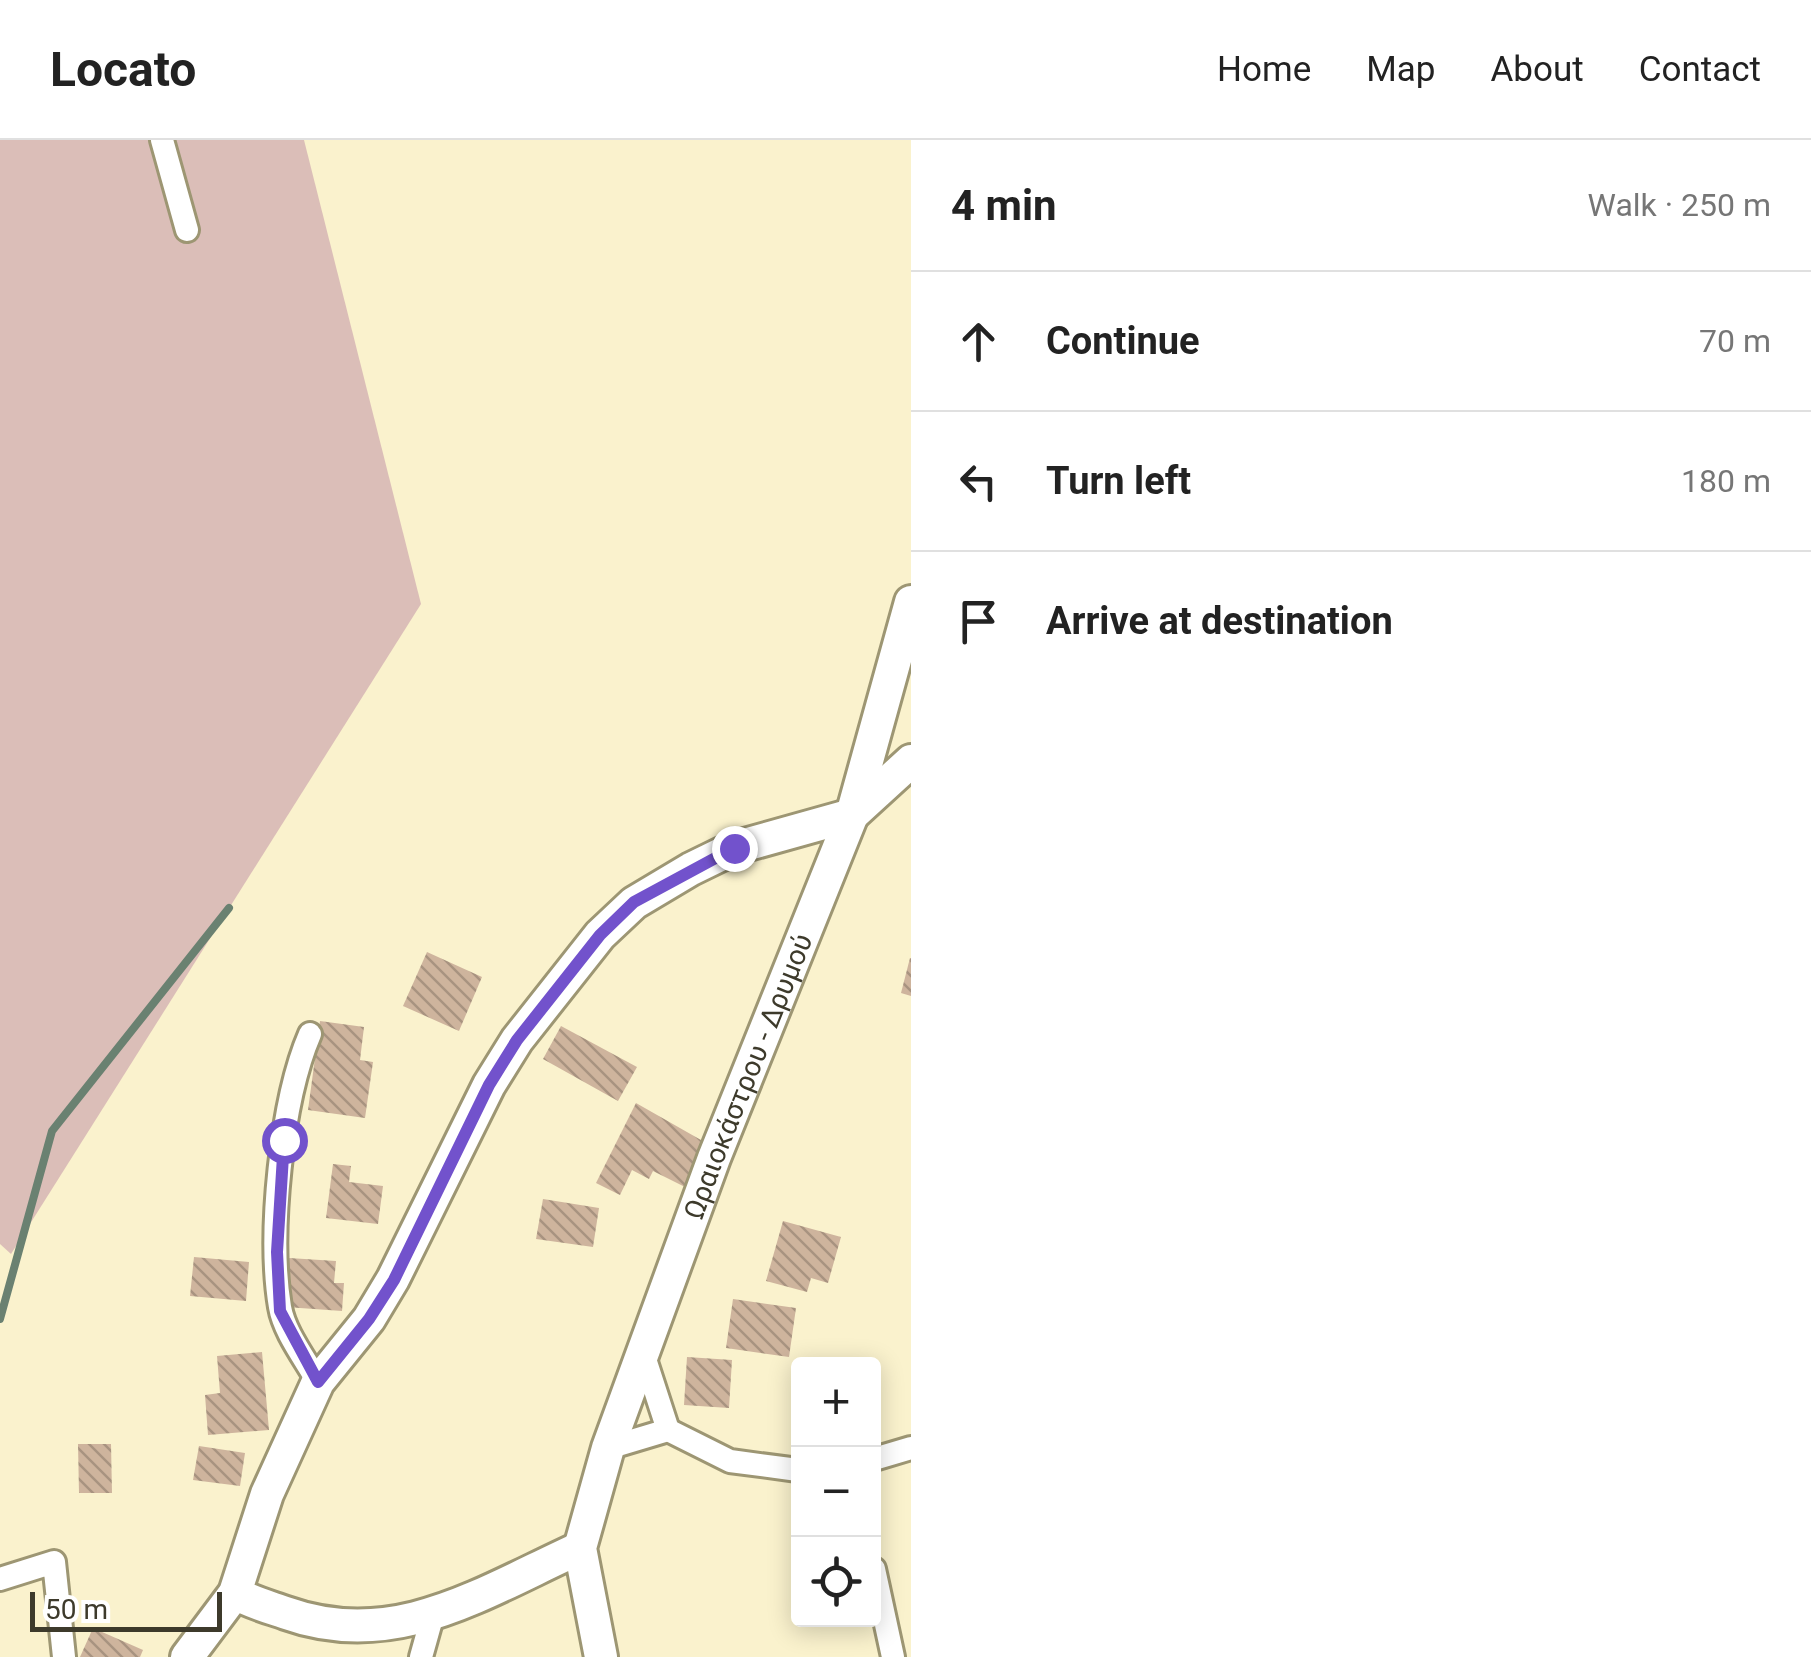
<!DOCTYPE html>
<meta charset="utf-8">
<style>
body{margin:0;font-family:Roboto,sans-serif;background:#f2f2f2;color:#222}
.controls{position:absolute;right:30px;bottom:30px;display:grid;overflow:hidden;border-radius:10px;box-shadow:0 5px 25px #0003}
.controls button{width:90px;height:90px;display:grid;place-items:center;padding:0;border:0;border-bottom:2px solid #e0e0e0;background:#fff;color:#222;font:50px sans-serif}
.scale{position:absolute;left:30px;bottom:25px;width:192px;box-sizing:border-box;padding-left:10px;border:5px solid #3d3a2b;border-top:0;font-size:28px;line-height:35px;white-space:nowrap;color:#3d3a2b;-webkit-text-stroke:8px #fff;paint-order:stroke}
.stop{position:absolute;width:30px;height:30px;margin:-22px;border:8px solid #7252cc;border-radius:50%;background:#fff}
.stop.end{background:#7252cc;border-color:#fff;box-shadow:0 2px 10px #0008}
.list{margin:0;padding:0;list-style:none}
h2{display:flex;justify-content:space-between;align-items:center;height:130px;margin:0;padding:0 40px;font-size:42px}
h2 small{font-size:32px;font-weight:400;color:#767676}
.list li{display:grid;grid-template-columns:65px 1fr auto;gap:30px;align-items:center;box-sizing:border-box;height:140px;padding:0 40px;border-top:2px solid #e0e0e0}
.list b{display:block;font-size:38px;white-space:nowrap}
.list em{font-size:32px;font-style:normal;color:#767676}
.icon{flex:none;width:55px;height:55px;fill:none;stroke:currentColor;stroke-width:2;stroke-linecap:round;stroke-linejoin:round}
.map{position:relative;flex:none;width:911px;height:1517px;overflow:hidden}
header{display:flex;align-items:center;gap:60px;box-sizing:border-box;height:140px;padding:0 50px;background:#fff;border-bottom:2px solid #e0e0e0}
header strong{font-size:48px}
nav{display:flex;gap:55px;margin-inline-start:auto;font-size:35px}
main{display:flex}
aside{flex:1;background:#fff}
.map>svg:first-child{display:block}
.grass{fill:#dbbeb8}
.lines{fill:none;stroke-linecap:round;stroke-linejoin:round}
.stream{stroke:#6a8171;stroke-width:8}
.building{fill:url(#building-back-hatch)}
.street-casing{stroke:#9d9673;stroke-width:28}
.secondary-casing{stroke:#9d9673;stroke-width:38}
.street{stroke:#fff;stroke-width:22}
.secondary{stroke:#fff;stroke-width:32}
.route{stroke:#7252cc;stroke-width:12}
.labels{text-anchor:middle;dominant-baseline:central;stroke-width:8;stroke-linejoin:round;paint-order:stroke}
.street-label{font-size:28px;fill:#3d3a2b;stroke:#fff}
</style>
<header>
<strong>Locato</strong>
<nav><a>Home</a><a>Map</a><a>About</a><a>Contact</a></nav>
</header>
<main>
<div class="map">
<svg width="911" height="1517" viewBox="0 0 911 1517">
<defs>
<pattern id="building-back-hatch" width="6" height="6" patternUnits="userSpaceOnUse" patternTransform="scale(2.5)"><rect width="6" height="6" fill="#ceb49d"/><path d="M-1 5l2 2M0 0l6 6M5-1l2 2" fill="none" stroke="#a89380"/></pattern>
</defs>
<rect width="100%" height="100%" fill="#faf2cd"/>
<path class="grass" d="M0 0H304L421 464 11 1114 0 1104Z"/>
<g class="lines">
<path class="stream" d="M0 1179 52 991 229 768"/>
</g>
<g class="building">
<path d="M427 812 482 837 459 891 403 866Z"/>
<path d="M910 818H911V856L901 853Z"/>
<path d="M320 881 364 887 360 920 373 922 365 978 308 970Z"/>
<path d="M561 886 637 927 618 961 543 919Z"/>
<path d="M636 963 708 1004 687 1048 653 1031 649 1039 632 1030 620 1055 596 1043Z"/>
<path d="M333 1024 351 1026 349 1042 383 1046 378 1084 326 1078Z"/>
<path d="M543 1059 599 1068 593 1107 536 1099Z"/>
<path d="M783 1081 841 1097 828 1143 811 1138 807 1152 766 1141Z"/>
<path d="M194 1117 249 1122 246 1161 190 1156Z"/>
<path d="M289 1118 336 1121 334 1143H344L342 1171 286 1167Z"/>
<path d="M733 1159 796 1168 789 1217 726 1208Z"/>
<path d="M262 1212 269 1290 208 1295 205 1255 220 1253 217 1216Z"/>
<path d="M687 1217 732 1220 729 1268 684 1265Z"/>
<path d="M78 1304H111L112 1353H79Z"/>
<path d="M199 1306 245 1313 240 1346 193 1340Z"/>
<path d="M93 1488 143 1510 140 1517H80Z"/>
</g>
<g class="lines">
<defs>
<g id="street">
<path d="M162 0 187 90"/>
<path d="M310 894C281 961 268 1095 280 1167 284 1192 306 1220 318 1242"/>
<path d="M668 1290 730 1321 798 1330"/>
<path d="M608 1308 668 1290 644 1216"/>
<path d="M874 1319 911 1308"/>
<path d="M874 1429 893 1517"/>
<path d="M0 1439 54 1422 64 1517"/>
<path d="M421 1517 433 1474"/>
</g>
<g id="secondary">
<path d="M235 1453C250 1462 269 1467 286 1473 395 1512 483 1452 580 1408"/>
<path d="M187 1517 235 1453 267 1354 318 1242 369 1179 393 1139 489 945 517 900 600 795 634 763 691 729 734 708 852 675 911 621"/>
<path id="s1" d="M601 1517 580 1408 608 1308 714 1018 852 675 911 462"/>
</g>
</defs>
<use href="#street" class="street-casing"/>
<use href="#secondary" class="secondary-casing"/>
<use href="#street" class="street"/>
<use href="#secondary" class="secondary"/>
</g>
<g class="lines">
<path class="route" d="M284 1000 277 1112 280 1171 318 1242 369 1179 394 1140 489 945 517 900 600 795 634 762 734 708"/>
</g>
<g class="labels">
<g class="street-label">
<text stroke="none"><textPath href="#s1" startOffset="612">Ωραιοκάστρου - Δρυμού</textPath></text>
</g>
</g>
</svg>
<div class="controls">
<button>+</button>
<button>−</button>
<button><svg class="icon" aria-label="locate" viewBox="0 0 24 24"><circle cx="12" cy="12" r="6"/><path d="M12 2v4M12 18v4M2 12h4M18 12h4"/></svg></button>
</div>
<div class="scale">50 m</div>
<div class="stop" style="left:284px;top:1000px"></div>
<div class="stop end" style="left:734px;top:708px"></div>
</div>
<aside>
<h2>4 min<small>Walk · 250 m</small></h2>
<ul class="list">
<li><svg class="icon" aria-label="ahead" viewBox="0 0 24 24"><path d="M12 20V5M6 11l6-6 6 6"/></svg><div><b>Continue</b></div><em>70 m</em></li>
<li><svg class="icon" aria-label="left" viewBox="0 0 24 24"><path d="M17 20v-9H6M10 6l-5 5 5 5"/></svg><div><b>Turn left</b></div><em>180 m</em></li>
<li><svg class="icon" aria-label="arrive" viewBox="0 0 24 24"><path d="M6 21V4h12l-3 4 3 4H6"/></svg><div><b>Arrive at destination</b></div></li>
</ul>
</aside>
</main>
